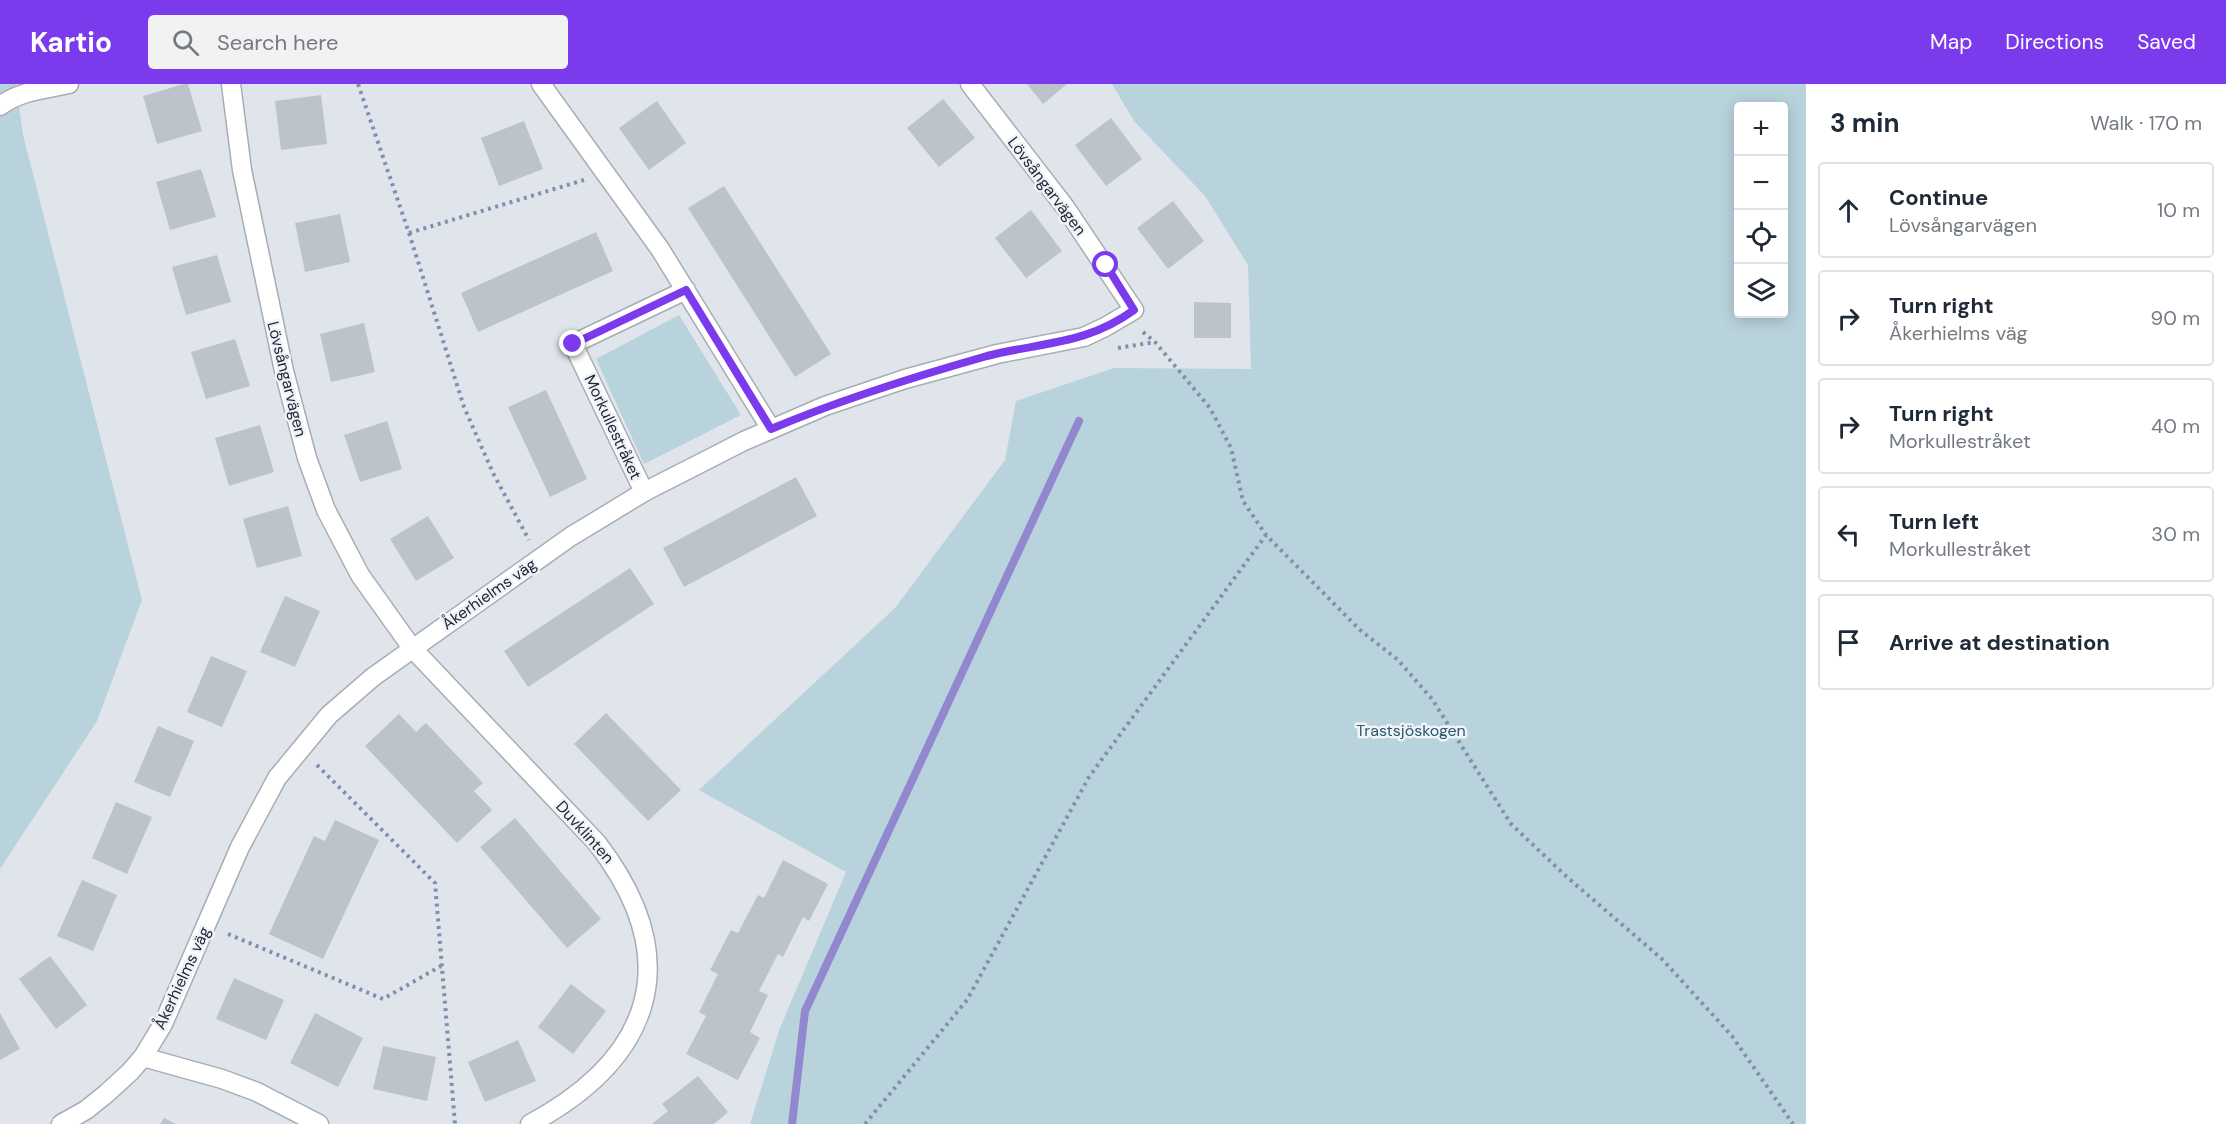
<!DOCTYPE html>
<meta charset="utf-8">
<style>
body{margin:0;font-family:"DM Sans",sans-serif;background:#f2f2f3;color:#1f2937}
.controls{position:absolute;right:18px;top:18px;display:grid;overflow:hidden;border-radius:6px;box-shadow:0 3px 15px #0003}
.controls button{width:54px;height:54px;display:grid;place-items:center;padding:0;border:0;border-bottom:2px solid #e0e1e3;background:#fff;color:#1f2937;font:30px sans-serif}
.stop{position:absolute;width:18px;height:18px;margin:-14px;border:4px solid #7c3aed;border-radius:50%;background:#fff}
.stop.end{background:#7c3aed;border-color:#fff;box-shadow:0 2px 6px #0008}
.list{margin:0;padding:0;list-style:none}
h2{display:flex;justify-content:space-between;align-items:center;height:78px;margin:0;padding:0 24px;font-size:26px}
h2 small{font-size:20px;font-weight:400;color:#747a83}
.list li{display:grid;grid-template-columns:39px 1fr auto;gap:18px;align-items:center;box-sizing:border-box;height:96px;margin:0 12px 12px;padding:0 12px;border:2px solid #e0e1e3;border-radius:6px}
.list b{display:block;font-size:22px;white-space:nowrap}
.list p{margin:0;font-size:20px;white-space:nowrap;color:#747a83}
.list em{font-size:20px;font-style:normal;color:#747a83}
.icon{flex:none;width:33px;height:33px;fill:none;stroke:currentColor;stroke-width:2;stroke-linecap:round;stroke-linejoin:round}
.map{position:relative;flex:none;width:1806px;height:1040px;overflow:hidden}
header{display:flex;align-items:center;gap:36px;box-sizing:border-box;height:84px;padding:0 30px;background:#7c3aed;color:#fff}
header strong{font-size:28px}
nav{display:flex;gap:33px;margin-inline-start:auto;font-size:21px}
.search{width:420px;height:54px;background:#f2f2f3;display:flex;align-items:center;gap:15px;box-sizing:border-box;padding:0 21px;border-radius:6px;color:#747a83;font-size:22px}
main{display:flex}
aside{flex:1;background:#fff}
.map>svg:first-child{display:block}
.green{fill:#b9d3dc;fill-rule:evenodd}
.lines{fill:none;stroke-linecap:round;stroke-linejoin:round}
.stream{stroke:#9288cf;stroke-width:8}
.building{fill:#bcc3cb}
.minor-casing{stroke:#a7acb6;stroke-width:21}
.path{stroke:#818fae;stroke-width:4;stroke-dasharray:3 4.5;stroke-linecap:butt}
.minor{stroke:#fff;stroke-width:18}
.route{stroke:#7c3aed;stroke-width:8}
.labels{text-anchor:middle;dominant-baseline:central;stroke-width:5;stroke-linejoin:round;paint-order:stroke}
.street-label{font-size:16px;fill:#21283a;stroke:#f0f4f7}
.park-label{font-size:16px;fill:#2c5770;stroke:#f0f4f7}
</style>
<header>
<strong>Kartio</strong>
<div class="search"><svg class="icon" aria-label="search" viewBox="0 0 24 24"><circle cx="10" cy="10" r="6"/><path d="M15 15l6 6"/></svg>Search here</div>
<nav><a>Map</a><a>Directions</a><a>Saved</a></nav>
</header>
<main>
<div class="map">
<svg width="1806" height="1040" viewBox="0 0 1806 1040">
<rect width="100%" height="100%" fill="#e0e5eb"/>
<g class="green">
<path d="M0 0H16L23 51 142 516 97 637 0 785Z"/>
<path d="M1112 0H1806V1040H750L780 944 846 788 699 706 895 524 1005 376 1016 317 1114 284 1251 285 1248 181 1205 112 1134 37ZM1738 22H1784V230H1738Z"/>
<path d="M679 231 741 331 644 380 596 275Z"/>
</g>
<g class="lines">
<path class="stream" d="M792 1040 805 927 1079 337"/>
</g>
<g class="building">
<path d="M184 0H188L202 47 157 60 143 12Z"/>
<path d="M1027 0H1067L1043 20Z"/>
<path d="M321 11 327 60 281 66 275 17Z"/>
<path d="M943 15 975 54 939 83 907 44Z"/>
<path d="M657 17 686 59 649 86 619 44Z"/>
<path d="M1111 34 1142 75 1106 102 1075 61Z"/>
<path d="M524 37 543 85 499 102 481 54Z"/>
<path d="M201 85 216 133 170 146 156 98Z"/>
<path d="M724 102 831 270 795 293 688 124Z"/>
<path d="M1173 117 1204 157 1168 185 1137 144Z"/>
<path d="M1031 126 1062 167 1026 194 995 154Z"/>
<path d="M340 130 350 178 305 188 295 139Z"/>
<path d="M596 148 613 187 478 248 461 209Z"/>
<path d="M217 171 231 218 186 231 172 183Z"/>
<path d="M1194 218 1231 219V254H1194Z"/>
<path d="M364 239 375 288 331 298 320 250Z"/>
<path d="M235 255 250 302 206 315 191 268Z"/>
<path d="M546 306 587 395 550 413 508 323Z"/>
<path d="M387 337 402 385 360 398 344 351Z"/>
<path d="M260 341 274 388 229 402 215 354Z"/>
<path d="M796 393 817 432 684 503 663 464Z"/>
<path d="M288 422 302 472 257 484 243 435Z"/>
<path d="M428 432 454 474 416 497 390 455Z"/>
<path d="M630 484 654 520 528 603 504 567Z"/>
<path d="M285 512 320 527 295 583 260 568Z"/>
<path d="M211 572 247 587 222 643 187 628Z"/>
<path d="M606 629 681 706 648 737 574 660Z"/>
<path d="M399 630 416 648 426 639 483 699 474 707 492 726 457 759 365 662Z"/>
<path d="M158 642 194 657 170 713 134 698Z"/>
<path d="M116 718 152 733 127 790 92 774Z"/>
<path d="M515 734 601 835 567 864 480 763Z"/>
<path d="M335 736 379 756 323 875 269 850 314 752 325 757Z"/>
<path d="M783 776 828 800 809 837 803 833 783 873 778 870 759 907 768 911 750 948 760 954 738 996 686 970 706 932 699 928 718 890 710 886 731 846 738 849 758 811 764 814Z"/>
<path d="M82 796 117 811 93 867 57 852Z"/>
<path d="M50 872 87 921 56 945 19 895Z"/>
<path d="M234 894 284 916 266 956 216 935Z"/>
<path d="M571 900 606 927 573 970 538 943Z"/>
<path d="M0 929 20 965 0 976Z"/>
<path d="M315 929 363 954 338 1003 290 979Z"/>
<path d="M518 956 536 997 485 1018 468 978Z"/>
<path d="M383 962 436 973 427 1017 373 1005Z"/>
<path d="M698 992 728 1028 714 1040H652L668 1027 662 1020Z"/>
<path d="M164 1034 176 1040H160Z"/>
</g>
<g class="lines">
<defs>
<g id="minor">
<path d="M231 0 242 86 284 287 307 374 326 426 360 491 412 564 597 759C686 875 654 973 530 1040"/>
<path d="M541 0 660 165 771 345"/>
<path d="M0 22C19 7 46 5 69 0"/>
<path d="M644 408 573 260 686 206"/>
<path d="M143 973 222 995 257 1008 319 1040"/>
<path d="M61 1040 86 1026 106 1010 130 988 143 973 163 940 240 763 277 694 329 631 373 593 570 453 644 408 744 357 825 322 905 295 997 270 1084 253 1105 243 1134 226 1065 123 970 0"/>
</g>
</defs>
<use href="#minor" class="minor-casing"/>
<g class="path">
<path d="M358 0 409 149 464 323 493 389 529 456"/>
<path d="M409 149 584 96"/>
<path d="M1143 248 1155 258 1210 324 1231 364 1243 417 1266 451 1360 546 1398 576 1432 615 1511 740 1568 794 1662 875 1732 952 1793 1040"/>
<path d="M1118 264 1155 258"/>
<path d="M317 681 435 799 455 1040"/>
<path d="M228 850 383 915 441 882"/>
<path d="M865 1040 967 916 1089 693 1266 451"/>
</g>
<use href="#minor" class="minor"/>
</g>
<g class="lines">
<path class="route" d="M573 260 686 206 771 345C842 315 913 293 987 272 1042 258 1086 261 1134 226L1106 181"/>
</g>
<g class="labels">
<g class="street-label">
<text transform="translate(1047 102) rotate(53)">Lövsångarvägen</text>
<text transform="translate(287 295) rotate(76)">Lövsångarvägen</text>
<text transform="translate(613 343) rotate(65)">Morkullestråket</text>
<text transform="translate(489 510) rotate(-35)">Åkerhielms väg</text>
<text transform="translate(585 748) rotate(48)">Duvklinten</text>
<text transform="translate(182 894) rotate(-65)">Åkerhielms väg</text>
</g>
<g class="park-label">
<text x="1411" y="646">Trastsjöskogen</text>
</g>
</g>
</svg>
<div class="controls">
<button>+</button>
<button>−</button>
<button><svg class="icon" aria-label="locate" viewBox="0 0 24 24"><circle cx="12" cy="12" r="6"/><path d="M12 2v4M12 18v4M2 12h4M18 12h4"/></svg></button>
<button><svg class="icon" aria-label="layers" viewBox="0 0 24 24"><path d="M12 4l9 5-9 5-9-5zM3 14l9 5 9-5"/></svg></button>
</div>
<div class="stop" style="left:1106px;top:181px"></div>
<div class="stop end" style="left:573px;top:260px"></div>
</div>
<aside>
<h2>3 min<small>Walk · 170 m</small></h2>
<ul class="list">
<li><svg class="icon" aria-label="ahead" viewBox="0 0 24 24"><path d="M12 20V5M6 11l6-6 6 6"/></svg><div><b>Continue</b><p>Lövsångarvägen</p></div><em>10 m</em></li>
<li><svg class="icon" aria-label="right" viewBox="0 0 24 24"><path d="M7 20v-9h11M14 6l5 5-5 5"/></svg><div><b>Turn right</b><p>Åkerhielms väg</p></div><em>90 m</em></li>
<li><svg class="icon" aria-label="right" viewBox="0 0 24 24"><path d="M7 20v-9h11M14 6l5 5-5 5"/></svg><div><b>Turn right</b><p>Morkullestråket</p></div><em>40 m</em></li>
<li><svg class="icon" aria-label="left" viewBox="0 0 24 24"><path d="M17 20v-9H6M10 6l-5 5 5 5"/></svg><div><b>Turn left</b><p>Morkullestråket</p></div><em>30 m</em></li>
<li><svg class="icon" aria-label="arrive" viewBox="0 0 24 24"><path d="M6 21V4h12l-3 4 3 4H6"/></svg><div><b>Arrive at destination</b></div></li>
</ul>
</aside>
</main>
